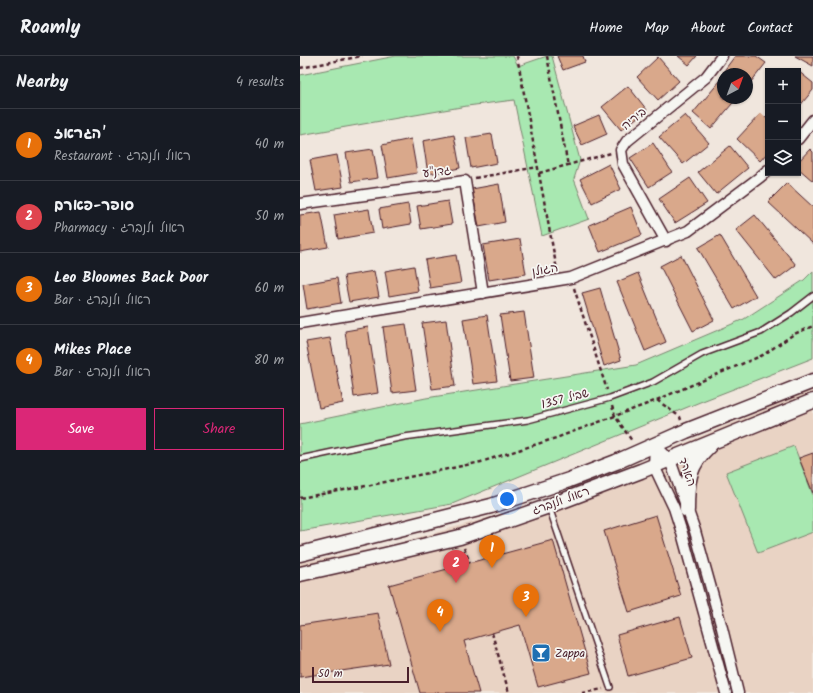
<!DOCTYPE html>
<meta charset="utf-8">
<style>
body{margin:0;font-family:Kalam,"Playpen Sans Hebrew",sans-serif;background:#20242c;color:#f1f3f6}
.controls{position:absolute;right:12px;top:12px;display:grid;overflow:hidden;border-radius:0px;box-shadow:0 1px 3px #0004}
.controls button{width:36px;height:36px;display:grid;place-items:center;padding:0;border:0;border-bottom:1px solid #363941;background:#171b24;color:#f1f3f6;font:20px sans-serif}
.compass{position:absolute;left:417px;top:12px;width:36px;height:36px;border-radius:50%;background:#171b24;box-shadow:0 1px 3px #0004;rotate:41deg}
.scale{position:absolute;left:12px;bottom:10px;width:97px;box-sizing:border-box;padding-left:4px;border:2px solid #4a1f2b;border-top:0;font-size:11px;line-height:14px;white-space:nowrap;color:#4a1f2b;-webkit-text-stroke:3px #f6f6f2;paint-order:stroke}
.you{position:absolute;left:207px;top:443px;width:14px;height:14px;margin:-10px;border:3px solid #fff;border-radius:50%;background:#1a73e8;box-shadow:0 0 0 6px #1a73e833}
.badge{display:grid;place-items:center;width:26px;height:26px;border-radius:50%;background:#db2777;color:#fff;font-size:13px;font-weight:700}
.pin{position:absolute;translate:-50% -33px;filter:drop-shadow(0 1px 2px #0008)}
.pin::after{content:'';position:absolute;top:21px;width:14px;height:12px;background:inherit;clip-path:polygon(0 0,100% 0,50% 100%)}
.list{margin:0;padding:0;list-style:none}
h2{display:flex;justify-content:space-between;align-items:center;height:52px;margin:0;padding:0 16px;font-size:17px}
h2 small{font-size:13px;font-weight:400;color:#9ea1a6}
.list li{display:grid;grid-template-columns:26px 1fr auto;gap:12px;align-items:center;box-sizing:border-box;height:72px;padding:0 16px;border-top:1px solid #363941}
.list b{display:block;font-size:15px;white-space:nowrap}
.list p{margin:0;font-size:13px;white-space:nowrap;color:#9ea1a6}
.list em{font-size:13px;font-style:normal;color:#9ea1a6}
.actions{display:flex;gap:8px;padding:12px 16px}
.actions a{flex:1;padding:9px 0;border:1px solid #db2777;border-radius:0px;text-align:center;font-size:14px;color:#db2777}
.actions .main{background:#db2777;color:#fff}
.icon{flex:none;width:22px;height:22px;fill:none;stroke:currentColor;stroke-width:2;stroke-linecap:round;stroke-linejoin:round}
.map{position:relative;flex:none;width:513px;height:637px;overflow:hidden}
header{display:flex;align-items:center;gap:24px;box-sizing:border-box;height:56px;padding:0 20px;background:#171b24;border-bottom:1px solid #363941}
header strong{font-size:19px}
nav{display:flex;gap:22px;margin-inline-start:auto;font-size:14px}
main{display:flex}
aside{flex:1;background:#171b24}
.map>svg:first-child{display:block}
.built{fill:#e9d3c4}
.green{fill:#a8e8b1;stroke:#79846e}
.building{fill:#d9a88b;stroke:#4a1f2b}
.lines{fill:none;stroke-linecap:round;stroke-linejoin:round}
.lane-casing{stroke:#4a1f2b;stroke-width:8}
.street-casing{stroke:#4a1f2b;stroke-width:13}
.secondary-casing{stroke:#4a1f2b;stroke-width:17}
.path{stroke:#4a1f2b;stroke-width:2.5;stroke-dasharray:4 3;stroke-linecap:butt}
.lane{stroke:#f6f6f2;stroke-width:5}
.street{stroke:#f6f6f2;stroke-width:10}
.secondary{stroke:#f6f6f2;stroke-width:14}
.labels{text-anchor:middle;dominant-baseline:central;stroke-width:3.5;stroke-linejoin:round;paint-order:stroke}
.street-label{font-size:12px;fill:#4a1f2b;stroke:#f6f6f2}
.poi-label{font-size:12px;fill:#4a1f2b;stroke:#f6f6f2;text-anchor:start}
</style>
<header>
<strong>Roamly</strong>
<nav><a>Home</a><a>Map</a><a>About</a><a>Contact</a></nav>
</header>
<main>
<aside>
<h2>Nearby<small>4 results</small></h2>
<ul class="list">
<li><span class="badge" style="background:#e8710a">1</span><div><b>הגראז'</b><p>Restaurant · ראול ולנברג</p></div><em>40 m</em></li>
<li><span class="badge" style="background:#e0444e">2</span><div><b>סופר-פארם</b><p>Pharmacy · ראול ולנברג</p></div><em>50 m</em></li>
<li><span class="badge" style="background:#e8710a">3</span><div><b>Leo Bloomes Back Door</b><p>Bar · ראול ולנברג</p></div><em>60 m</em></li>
<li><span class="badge" style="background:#e8710a">4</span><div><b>Mikes Place</b><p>Bar · ראול ולנברג</p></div><em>80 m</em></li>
</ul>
<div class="actions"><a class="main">Save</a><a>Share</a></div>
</aside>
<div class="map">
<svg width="513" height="637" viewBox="0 0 513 637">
<rect width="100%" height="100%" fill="#f0e6dd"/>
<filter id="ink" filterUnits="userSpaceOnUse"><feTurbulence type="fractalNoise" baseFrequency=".025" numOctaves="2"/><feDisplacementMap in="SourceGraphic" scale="8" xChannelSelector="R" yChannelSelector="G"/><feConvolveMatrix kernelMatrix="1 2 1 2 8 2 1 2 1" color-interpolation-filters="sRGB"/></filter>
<g filter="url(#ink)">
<path class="built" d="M513 333V637H0V507L92 489 215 454 352 401Z"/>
<g class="green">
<path d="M96 0H213L218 10 247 0H252L280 104 274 123 289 163 242 180 214 44 167 50 0 79V19Z"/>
<path d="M513 215V302L400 346 152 448 0 475V368L126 342 336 309 444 263 504 224Z"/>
<path d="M494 390 513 439V476L458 497 426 416Z"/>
</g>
<g class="building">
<path d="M257 0H283L285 6 263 14Z"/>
<path d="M378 0H397L389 9Z"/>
<path d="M435 0H456L466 7 447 31V18H426L423 16Z"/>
<path d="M495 0H513V10Z"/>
<path d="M358 1 379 25 358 44 337 21Z"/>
<path d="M498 15 513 27V34L498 52Z"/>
<path d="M420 25 423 28V42H437L411 73 393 57Z"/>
<path d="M328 30 347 54 321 74 302 51Z"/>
<path d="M461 57 468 64V96L460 105 437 83Z"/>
<path d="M299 59 307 78 282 89 273 70Z"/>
<path d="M385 59 409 87 383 108 359 81Z"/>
<path d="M192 78 197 107 171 112 166 82Z"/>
<path d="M154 79 160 112 128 118 123 85Z"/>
<path d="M111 83 117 117 88 122 82 89Z"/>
<path d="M353 87 372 116 349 131 330 102Z"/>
<path d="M430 90 448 112 416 138 398 116Z"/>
<path d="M73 93 78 122 51 126 46 97Z"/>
<path d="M510 93 513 96V125L498 112V106Z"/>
<path d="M37 99 43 131 16 135 10 104Z"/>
<path d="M309 108 321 133 292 147 280 123Z"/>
<path d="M390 122 407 147 375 167 359 143Z"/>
<path d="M487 127 513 151V188L468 146Z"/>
<path d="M199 128 205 166 179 171 172 133Z"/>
<path d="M148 145 152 168 121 173 117 150Z"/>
<path d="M108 148 111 168 82 173 79 153Z"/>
<path d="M331 151 342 179 300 196 289 169Z"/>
<path d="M69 153 73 177 38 183 34 159Z"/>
<path d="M21 156 28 191 0 196V159Z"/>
<path d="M455 159 496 209 476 224 436 174Z"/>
<path d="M420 179 456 240 434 253 398 192Z"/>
<path d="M220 183 226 218 189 224 183 189Z"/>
<path d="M156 199 161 227 130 232 125 204Z"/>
<path d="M381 199 414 264 393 275 360 210Z"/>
<path d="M114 210 118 235 89 240 85 215Z"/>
<path d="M74 215 79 241 49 246 44 220Z"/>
<path d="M338 217 366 286 345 295 317 226Z"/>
<path d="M37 222 41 247 7 253 3 228Z"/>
<path d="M300 232 321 304 304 310 282 237Z"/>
<path d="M224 256 234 322 210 325 200 259Z"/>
<path d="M187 259 197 325 173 328 163 263Z"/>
<path d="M146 264 155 330 132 333 122 267Z"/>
<path d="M106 268 116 334 92 337 83 271Z"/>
<path d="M68 271 78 337 54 341 45 275Z"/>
<path d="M30 282 43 347 19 352 6 286Z"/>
<path d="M513 397V437L499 402Z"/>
<path d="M356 459 381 540 329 556 304 475Z"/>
<path d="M253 484 291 617 238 631 220 569 164 585 179 637H120L89 529Z"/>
<path d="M78 557 89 608 0 621V569Z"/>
<path d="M380 561 392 602 328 620 317 579Z"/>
</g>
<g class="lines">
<defs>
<g id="lane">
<path d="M0 403 104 381 228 364 310 342 353 326 402 298 461 276 491 257 513 240"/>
<path d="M249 451 310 631"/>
</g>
<g id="street">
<path d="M498 83 513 64"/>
<path d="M0 148 165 125 183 237"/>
<path d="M366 185 323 108 321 94 327 85 406 21 422 0"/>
<path d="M0 267 271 222 388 175 460 121 468 114"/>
<path d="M355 389 370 404 395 475 422 572 438 637"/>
<path d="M355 389 354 410 374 452 382 477 426 637"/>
</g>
<g id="secondary">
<path d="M387 454C387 426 388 409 410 389"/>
<path d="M0 498 191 450 269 424 316 406 386 375 513 325"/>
<path d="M0 518 85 499 160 481 249 450 341 415 513 345"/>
</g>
</defs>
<use href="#lane" class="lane-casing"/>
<use href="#street" class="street-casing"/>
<use href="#secondary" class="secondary-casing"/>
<g class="path">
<path d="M217 0 257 214"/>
<path d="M247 0 268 110"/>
<path d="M0 12 62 0"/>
<path d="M239 117 311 97"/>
<path d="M175 122 238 111"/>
<path d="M274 232 307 334"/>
<path d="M357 344 380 361 381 364"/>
<path d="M312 350 315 360 332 385"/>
<path d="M0 442 66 430 181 406 256 382 347 348 463 299 494 278 513 270"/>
<path d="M164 492 170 507"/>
<path d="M192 577 209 637"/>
<path d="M282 637 303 633"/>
</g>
<use href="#lane" class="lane"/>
<use href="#street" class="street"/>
<use href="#secondary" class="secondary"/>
</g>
</g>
<defs>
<symbol id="bar-square" viewBox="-11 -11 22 22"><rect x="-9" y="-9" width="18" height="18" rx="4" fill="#1f6fb2" stroke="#f6f6f2"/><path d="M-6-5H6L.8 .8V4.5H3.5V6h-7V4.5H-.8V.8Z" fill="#fff"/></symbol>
</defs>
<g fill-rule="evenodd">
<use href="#bar-square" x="230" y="586" width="22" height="22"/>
</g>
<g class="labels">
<g class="street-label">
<text transform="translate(334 63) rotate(-39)">ביריה</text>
<text transform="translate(137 116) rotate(-7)">גדנ"ע</text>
<text transform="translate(245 214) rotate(-10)">הגולן</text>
<text transform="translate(265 343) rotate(-15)">שביל 1357</text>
<text transform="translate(387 416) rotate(69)">הארד</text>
<text transform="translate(261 445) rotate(-20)">ראול ולנברג</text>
</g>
<g class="poi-label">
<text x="255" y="597">Zappa</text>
</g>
</g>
</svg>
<div class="controls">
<button>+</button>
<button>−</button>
<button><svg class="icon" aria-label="layers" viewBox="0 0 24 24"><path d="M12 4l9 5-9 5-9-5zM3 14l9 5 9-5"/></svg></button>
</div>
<svg class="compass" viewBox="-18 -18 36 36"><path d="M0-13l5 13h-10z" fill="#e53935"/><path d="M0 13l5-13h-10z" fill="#9ea1a6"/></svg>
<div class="scale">50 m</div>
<div class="you"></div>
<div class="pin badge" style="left:192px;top:512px;background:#e8710a">1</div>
<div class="pin badge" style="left:156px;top:527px;background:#e0444e">2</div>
<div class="pin badge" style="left:226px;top:561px;background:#e8710a">3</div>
<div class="pin badge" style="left:140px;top:576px;background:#e8710a">4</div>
</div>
</main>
